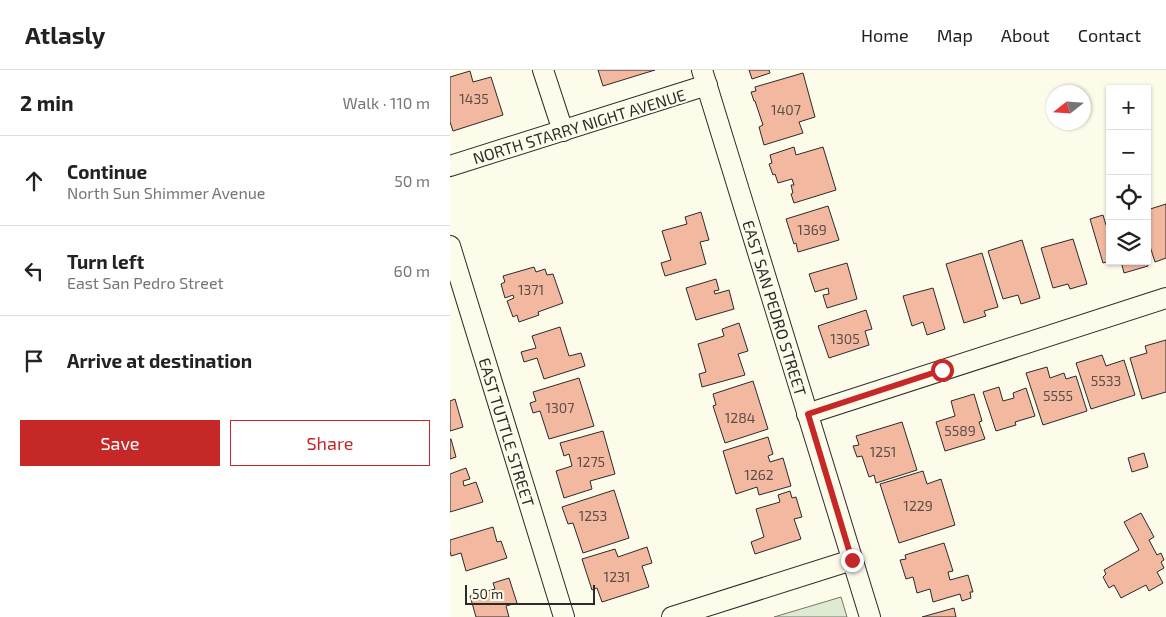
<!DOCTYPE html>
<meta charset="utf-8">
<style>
body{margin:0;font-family:"Exo 2",sans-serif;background:#f6f6f6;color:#222}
.controls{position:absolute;right:15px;top:15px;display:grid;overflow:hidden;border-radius:0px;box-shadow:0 1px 4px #0004}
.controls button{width:45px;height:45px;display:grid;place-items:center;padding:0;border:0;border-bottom:1px solid #e0e0e0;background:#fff;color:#222;font:25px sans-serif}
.compass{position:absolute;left:596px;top:15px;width:45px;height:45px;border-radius:50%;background:#fff;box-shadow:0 1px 4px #0004;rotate:253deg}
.scale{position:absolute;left:15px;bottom:12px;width:130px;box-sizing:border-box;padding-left:5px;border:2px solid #2b2b2b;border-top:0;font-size:14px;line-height:18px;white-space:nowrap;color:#2b2b2b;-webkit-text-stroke:4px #fdfbea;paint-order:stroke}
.stop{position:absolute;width:15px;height:15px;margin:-11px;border:4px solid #c62828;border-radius:50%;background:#fff}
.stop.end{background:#c62828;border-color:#fff;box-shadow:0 1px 5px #0008}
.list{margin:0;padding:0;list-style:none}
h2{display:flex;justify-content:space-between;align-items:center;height:65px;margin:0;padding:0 20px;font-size:21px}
h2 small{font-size:16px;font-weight:400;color:#767676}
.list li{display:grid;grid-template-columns:32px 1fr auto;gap:15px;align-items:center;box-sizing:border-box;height:90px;padding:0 20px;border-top:1px solid #e0e0e0}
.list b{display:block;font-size:19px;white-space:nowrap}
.list p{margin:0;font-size:16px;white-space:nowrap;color:#767676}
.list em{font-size:16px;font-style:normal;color:#767676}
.actions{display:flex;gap:10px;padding:15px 20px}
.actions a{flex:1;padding:11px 0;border:1px solid #c62828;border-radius:0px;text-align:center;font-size:18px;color:#c62828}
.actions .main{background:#c62828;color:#fff}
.icon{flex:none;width:28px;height:28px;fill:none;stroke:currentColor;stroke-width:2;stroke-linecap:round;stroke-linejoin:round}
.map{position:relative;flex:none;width:716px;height:547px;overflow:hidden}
header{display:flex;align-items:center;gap:30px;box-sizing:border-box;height:70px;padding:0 25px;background:#fff;border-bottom:1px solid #e0e0e0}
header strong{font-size:24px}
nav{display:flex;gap:28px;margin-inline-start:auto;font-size:18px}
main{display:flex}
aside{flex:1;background:#fff}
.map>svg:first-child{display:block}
.green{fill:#deebd1;stroke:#74746e}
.building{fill:#f2b8a0;stroke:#2b2b2b}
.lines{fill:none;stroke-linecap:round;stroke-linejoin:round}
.minor-casing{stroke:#2b2b2b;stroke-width:22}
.minor{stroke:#fdfbea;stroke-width:20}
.route{stroke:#c62828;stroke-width:6}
.labels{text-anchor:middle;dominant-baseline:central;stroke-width:4;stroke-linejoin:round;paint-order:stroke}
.number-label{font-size:14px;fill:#5d4e48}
.street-label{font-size:16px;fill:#2b2b2b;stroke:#fdfbea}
</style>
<header>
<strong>Atlasly</strong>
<nav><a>Home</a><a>Map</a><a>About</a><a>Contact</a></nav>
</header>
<main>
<aside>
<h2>2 min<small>Walk · 110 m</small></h2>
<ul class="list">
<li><svg class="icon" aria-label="ahead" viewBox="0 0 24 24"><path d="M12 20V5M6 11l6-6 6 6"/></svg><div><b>Continue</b><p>North Sun Shimmer Avenue</p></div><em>50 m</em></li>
<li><svg class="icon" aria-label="left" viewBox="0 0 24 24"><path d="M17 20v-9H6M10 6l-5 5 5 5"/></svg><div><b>Turn left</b><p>East San Pedro Street</p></div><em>60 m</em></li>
<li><svg class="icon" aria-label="arrive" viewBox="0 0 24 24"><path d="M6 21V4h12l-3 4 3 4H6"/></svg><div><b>Arrive at destination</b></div></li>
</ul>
<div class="actions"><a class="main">Save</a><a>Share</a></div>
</aside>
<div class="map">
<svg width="716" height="547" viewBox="0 0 716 547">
<rect width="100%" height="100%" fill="#fdfbea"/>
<path class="green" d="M391 527 397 547H324Z"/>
<g class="building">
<path d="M148 0H205L153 16Z"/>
<path d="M299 0H319L320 3 302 9Z"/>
<path d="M20 1 23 12 41 7 53 45 3 61 0 52V7Z"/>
<path d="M353 3 365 47 349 52 353 63 314 75 309 57 313 55 305 31H304L301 22 306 21 305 17Z"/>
<path d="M344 77 346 85 373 77 386 120 344 133 341 124 343 123 341 115H344L342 109 328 113 325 104 323 105 319 94 322 93 320 85Z"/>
<path d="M716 134V188L705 192 697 167V140Z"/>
<path d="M378 136 389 170 348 182 346 173 344 174 336 149Z"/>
<path d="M251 142 259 170 250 172 256 194 215 206 211 193 221 190 212 161 237 154 235 147Z"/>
<path d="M653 145 656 155 660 154V191L653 193 640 149Z"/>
<path d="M623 169 637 214 620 219 618 214 603 218 591 178Z"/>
<path d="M572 170 590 228 571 234 568 225 553 229 538 181Z"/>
<path d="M532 183 548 237 534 241 536 246 514 253 496 194Z"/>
<path d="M671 191H697L698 196 674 203Z"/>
<path d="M397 193 407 229 377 238 373 225 379 224 378 218 365 222 359 204Z"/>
<path d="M84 197 86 202 95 199 97 205 103 204 113 233 88 242 89 245 69 252 67 245 63 247 57 231 64 228 63 225 55 228 51 214 55 212 53 206Z"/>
<path d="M266 209 269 220 264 221 265 224 279 220 284 239 246 250 236 218Z"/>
<path d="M483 218 495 259 477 265 473 252 462 256 453 226Z"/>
<path d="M416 240 422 259 415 261 419 275 379 288 368 256Z"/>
<path d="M289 253 298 281 288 284 295 305 252 317 249 304 256 302 248 274 274 266 272 259Z"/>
<path d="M110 257 119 286 131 283 135 296 94 309 87 288 74 292 71 282 86 278 82 266Z"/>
<path d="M716 270V322L692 329 680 288 697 283 695 276Z"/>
<path d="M652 285 656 296 674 290 685 325 641 339 626 293Z"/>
<path d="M597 297 600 308 614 303 616 309 626 306 637 341 593 355 576 303Z"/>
<path d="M129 308 144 356 99 369 90 341 83 343 80 333 86 331 83 322Z"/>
<path d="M303 311 318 359 275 373 263 336 266 335 263 324Z"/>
<path d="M549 317 553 331 564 328 563 323 576 318 585 346 565 352 566 355 546 361 533 322Z"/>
<path d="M524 324 532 351 529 352 535 369 495 381 486 352 505 346 501 331Z"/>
<path d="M5 329 13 357 0 361V331Z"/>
<path d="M452 352 467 400 426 413 424 405 419 407 412 386 407 387 403 376 409 375 406 366Z"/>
<path d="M153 361 165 404 140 411 142 419 114 428 106 401 122 396 119 384 114 386 110 373Z"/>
<path d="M318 367 323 384 318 386 320 392 333 388 341 416 309 425 307 417 286 424 273 381Z"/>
<path d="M0 369H1L6 387 0 389Z"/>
<path d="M694 383 698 397 682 402 678 388Z"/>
<path d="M16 398 20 409 13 411 14 416 26 412 33 432 0 442V404Z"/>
<path d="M473 401 477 414 491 409 505 455 449 473 430 414Z"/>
<path d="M164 420 179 468 133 483 123 453 118 454 112 437Z"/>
<path d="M340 421 342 428 346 427 352 447 344 449 351 469 305 484 301 472 314 467 306 439 330 432 328 425Z"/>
<path d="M691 443 704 467 699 470 707 485 711 483 714 490 711 492 714 498 707 502 713 513 699 521 696 515 671 528 664 515 659 518 653 507 656 504 654 500 689 480 674 452Z"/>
<path d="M43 457 47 472 51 471 57 488 16 501 11 483 1 486 0 481V470Z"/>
<path d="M494 473 503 501 498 502 500 510 518 505 523 522H520L521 528 512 531 510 524 483 532 480 519 467 523 463 507 456 509 450 490 456 489 455 485Z"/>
<path d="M197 477 202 493 192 496 199 517 152 532 147 518 142 520 132 489 165 479 168 487Z"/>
<path d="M59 508 67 533 56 536 59 547H26L20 526 45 519 43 513Z"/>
<path d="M504 538 506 547H472Z"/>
</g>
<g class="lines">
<defs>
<g id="minor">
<path d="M93 0 113 61"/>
<path d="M252 0 420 547"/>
<path d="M0 96 257 15"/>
<path d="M0 176 114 547"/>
<path d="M357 344 716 228"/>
<path d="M222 547 402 490"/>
</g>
</defs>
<use href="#minor" class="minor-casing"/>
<use href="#minor" class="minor"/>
</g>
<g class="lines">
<path class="route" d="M402 490 358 344 492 300"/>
</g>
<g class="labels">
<g class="number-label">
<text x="24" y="28">1435</text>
<text x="336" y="39">1407</text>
<text x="362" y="159">1369</text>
<text x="81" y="219">1371</text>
<text x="395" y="268">1305</text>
<text x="656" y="310">5533</text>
<text x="608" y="325">5555</text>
<text x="110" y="337">1307</text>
<text x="290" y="347">1284</text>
<text x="510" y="360">5589</text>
<text x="433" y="381">1251</text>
<text x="141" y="391">1275</text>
<text x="309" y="404">1262</text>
<text x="468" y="435">1229</text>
<text x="143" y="445">1253</text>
<text x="167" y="506">1231</text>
</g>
<g class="street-label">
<text transform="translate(129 56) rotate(-17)">NORTH STARRY NIGHT AVENUE</text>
<text transform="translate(325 238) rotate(73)">EAST SAN PEDRO STREET</text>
<text transform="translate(57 362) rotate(73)">EAST TUTTLE STREET</text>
</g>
</g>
</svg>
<div class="controls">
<button>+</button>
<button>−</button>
<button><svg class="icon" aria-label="locate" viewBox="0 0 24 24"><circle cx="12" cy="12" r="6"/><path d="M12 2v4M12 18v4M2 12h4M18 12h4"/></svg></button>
<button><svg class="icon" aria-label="layers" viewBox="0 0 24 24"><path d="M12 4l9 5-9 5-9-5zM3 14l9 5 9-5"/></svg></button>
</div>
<svg class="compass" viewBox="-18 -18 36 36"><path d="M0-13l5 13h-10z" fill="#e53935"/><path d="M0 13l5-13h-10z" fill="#767676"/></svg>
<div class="scale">50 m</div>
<div class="stop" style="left:492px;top:300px"></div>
<div class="stop end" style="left:402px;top:490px"></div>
</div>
</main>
